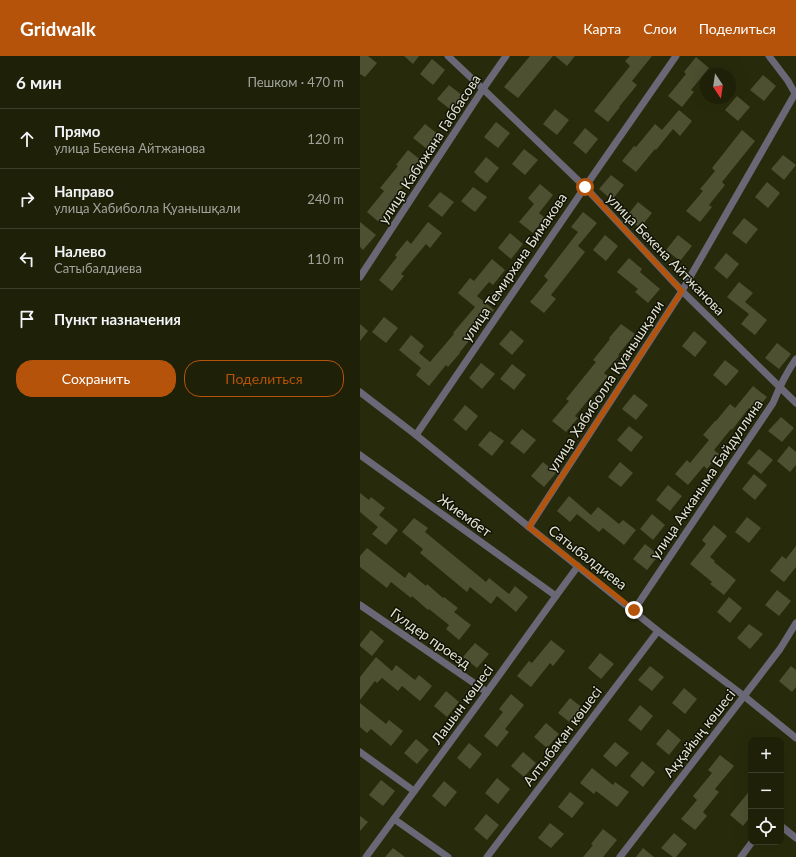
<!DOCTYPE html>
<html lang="ru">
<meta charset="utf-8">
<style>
body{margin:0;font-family:Lato,sans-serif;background:#262812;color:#f1f3f6}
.controls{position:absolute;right:12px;bottom:12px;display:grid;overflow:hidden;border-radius:8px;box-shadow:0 4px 16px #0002}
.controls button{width:36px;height:36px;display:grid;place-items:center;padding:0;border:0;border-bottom:1px solid #3c3e29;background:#1e2008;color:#f1f3f6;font:20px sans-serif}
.compass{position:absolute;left:340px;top:12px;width:36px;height:36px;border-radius:50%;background:#1e2008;box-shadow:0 4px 16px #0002;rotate:167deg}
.stop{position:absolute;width:12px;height:12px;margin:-9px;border:3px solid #b45309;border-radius:50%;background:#fff}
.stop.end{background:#b45309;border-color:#fff;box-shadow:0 1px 4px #0008}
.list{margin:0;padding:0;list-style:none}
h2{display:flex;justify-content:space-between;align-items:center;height:52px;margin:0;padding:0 16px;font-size:17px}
h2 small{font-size:13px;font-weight:400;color:#a1a39c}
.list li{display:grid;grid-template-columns:26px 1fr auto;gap:12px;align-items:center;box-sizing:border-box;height:60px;padding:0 16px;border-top:1px solid #3c3e29}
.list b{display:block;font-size:15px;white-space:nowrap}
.list p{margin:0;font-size:13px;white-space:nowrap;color:#a1a39c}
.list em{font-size:13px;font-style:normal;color:#a1a39c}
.actions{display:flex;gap:8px;padding:12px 16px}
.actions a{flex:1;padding:9px 0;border:1px solid #b45309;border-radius:16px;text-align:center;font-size:14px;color:#b45309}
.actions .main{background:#b45309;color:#fff}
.icon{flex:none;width:22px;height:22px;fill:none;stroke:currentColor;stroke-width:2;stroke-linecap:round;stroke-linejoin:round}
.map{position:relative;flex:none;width:436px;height:801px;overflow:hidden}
header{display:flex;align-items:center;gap:24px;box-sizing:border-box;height:56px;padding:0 20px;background:#b45309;color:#fff}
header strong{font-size:19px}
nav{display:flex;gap:22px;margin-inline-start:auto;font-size:14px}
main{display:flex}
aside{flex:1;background:#1e2008}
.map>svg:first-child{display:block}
.building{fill:#4d5131}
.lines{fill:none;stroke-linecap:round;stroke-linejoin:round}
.minor{stroke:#6a6776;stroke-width:7}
.route{stroke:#b45309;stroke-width:5}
.labels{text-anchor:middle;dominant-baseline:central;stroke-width:3;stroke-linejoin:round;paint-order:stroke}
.street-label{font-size:14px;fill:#e3e5d3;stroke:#111206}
</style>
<header>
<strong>Gridwalk</strong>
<nav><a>Карта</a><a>Слои</a><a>Поделиться</a></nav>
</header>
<main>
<aside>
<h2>6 мин<small>Пешком · 470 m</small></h2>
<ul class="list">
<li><svg class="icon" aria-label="ahead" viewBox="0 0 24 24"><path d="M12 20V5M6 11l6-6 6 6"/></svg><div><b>Прямо</b><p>улица Бекена Айтжанова</p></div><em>120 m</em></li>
<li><svg class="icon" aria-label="right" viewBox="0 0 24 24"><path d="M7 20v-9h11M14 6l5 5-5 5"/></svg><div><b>Направо</b><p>улица Хабиболла Қуанышқали</p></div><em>240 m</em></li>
<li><svg class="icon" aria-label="left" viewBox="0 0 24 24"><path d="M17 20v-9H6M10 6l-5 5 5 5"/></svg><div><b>Налево</b><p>Сатыбалдиева</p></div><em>110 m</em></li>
<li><svg class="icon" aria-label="arrive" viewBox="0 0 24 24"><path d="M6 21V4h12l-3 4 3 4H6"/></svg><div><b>Пункт назначения</b></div></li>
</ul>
<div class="actions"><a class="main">Сохранить</a><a>Поделиться</a></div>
</aside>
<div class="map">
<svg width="436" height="801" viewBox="0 0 436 801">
<rect width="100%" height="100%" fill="#282b0b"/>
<g class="building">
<path d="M0 0H8L17 7 5 21 0 18Z"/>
<path d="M44 0H59L53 8Z"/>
<path d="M170 0H193L158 42 144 31Z"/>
<path d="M195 0H215L207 10Z"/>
<path d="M270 0H292L272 25 277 29 259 51H260L248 66 234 55 270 10 265 5Z"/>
<path d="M336 1 349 12 331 34 334 36 322 51 308 40 326 18 324 16Z"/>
<path d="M72 3 85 14 73 29 60 18Z"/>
<path d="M403 19 416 30 404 45 390 34Z"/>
<path d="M89 29 103 40 91 54 77 43Z"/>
<path d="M377 40 390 51 378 65 365 54Z"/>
<path d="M195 53 209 64 197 79 183 68Z"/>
<path d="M319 54 332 65 320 80 313 73 296 94 295 93 276 116 262 105 274 90 276 91 295 68 302 74Z"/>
<path d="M136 66 150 77 138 92 124 81Z"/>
<path d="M65 68 79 79 67 93 53 82Z"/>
<path d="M225 72 238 83 226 98 213 87Z"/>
<path d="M382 74 395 85 362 126 365 129 349 149 352 151 340 166 326 155 343 135 340 133 355 115 352 112Z"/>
<path d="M164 93 178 104 165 119 152 108Z"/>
<path d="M48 94 62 105 44 127 45 128 28 149 32 152 20 167 7 156 24 135 20 132 38 110 36 109Z"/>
<path d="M423 99 436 109 424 124 411 113Z"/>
<path d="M126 101 139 112 127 127 119 121 114 116Z"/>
<path d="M251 119 264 129 252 144 239 133Z"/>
<path d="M407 126 420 137 408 152 395 141Z"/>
<path d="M180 128 193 139 179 157 185 162 173 177 159 166 174 148 168 142Z"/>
<path d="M113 131 127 141 115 156 107 150 101 145Z"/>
<path d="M80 136 94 146 82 161 68 150Z"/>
<path d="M278 146 292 157 280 172 266 161Z"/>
<path d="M223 156 237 167 218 190 225 196 191 239 196 243 184 257 170 246 188 224 184 220 218 176 211 171Z"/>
<path d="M384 162 398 173 386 188 372 177Z"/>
<path d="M0 166 16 179 3 194 0 191Z"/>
<path d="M68 166 82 177 70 192 66 188 41 218 44 220 32 235 19 224 37 201 35 199 47 184 51 188Z"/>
<path d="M150 177 163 188 151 203 138 192Z"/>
<path d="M245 179 258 190 246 205 233 194Z"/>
<path d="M318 179 332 190 320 205 306 194Z"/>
<path d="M366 197 379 208 367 223 354 212Z"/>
<path d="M269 202 282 213 280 216 300 233 288 247 275 236 278 233 257 216Z"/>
<path d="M132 203 145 214 133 229 129 226 117 240 134 254 100 296V297L88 311 86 309 69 330 56 319 61 312 39 294 51 279 64 290 59 297 70 306 94 278 93 277 115 251 98 237 110 222 114 225Z"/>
<path d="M379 226 393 237 385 246 407 264 395 279 381 268 389 258 367 241Z"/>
<path d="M24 261 38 272 26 287 12 276Z"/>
<path d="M0 268 8 275 0 285Z"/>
<path d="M261 268 275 278 258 299 259 300 244 317 248 320 215 360 218 362 206 376 192 365 209 345 206 343 236 306 233 304 250 283 249 282Z"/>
<path d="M151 274 164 285 152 299 139 288Z"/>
<path d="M334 275 347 286 335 301 322 290Z"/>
<path d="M417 287 431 298 419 313 405 302Z"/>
<path d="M365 304 379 315 366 330 353 319Z"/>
<path d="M121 307 135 318 122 333 109 322Z"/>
<path d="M152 308 166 319 154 334 140 323Z"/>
<path d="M393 330 407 341 394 356 389 352 372 374 371 373 354 394 359 398 347 413 344 410 328 429 315 418 327 404 330 407 349 384 343 379 355 365H356L370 348 375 352Z"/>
<path d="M274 338 288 349 276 364 262 353Z"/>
<path d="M105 349 118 360 106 375 93 364Z"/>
<path d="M421 361 434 372 422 386 408 375Z"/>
<path d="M269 370 283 381 271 396 257 384Z"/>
<path d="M162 373 176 384 164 398 150 387Z"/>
<path d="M130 375 144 385 132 400 118 389Z"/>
<path d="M429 390 436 396V409L430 416 417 405Z"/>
<path d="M399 393 413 404 401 418 387 407Z"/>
<path d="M183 406 196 417 184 431 171 420Z"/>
<path d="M260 406 273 417 261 431 248 421Z"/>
<path d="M394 418 407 429 395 444 382 433Z"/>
<path d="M308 429 322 440 310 455 296 444Z"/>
<path d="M0 437 9 444 11 441 25 452 19 459 38 474 26 489 12 478 18 471 0 456Z"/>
<path d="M209 440 231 459 238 451 259 468 263 464 276 474 264 489 243 472 239 476 217 458 210 466 197 455Z"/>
<path d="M292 458 305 469 293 484 280 473Z"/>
<path d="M387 461 401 472 389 487 375 476Z"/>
<path d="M54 462 68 472 65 476 126 526 129 522 149 538 155 530 168 541 156 556 137 540 131 548 110 531 107 536 60 497 63 493 42 476Z"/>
<path d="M354 469 367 480 350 501 355 505 354 506 376 524 364 539 350 528 352 526 330 508 346 488 342 484Z"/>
<path d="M285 488 299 499 287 514 273 503Z"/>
<path d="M436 490V511L424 526 410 515 422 500 426 503Z"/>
<path d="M7 492 45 522 49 516 66 530 67 528 83 542 84 541 98 552 94 556 111 569 99 584 86 573 89 569 69 553 68 554 52 540 51 542 31 526 27 532 0 511V500Z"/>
<path d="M417 534 431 545 419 560 405 549Z"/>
<path d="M369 541 382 552 370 567 357 556Z"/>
<path d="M389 568 403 578 390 593 377 582Z"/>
<path d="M11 574 24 585 12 600 0 590V588Z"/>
<path d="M191 584 205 595 193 610 190 607 171 631 157 620 169 605 172 607Z"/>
<path d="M115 587 129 598 117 612 103 601Z"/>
<path d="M240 597 254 608 241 623 228 612Z"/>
<path d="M16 601 32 615 36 609 55 624 59 619 72 630 60 645 42 630 38 635 22 622 17 627 15 625 0 644V621Z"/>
<path d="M290 610 304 621 292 635 278 624Z"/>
<path d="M431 610 436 614V631L432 636 419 625Z"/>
<path d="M324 632 337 643 325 658 312 647Z"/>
<path d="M86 635 99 646 87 661 74 650Z"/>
<path d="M151 638 164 649 145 673 149 676 137 691 124 680 143 656 139 653Z"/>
<path d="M210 642 224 653 212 668 198 657Z"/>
<path d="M0 647 26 668 29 664 43 675 31 690 11 673 7 677 0 671Z"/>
<path d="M280 649 293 660 281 675 268 664Z"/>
<path d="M186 667 199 678 187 692 174 681Z"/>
<path d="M308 673 321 684 309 699 296 688Z"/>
<path d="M56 683 69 694 57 708 44 697Z"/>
<path d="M255 686 269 697 256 711 243 700Z"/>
<path d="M109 687 122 698 110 713 97 702Z"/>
<path d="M163 696 176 707 164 721 151 710Z"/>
<path d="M360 699 374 710 355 733 359 736 343 756 347 760 335 774 321 763 337 744 333 740 352 717 348 714Z"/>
<path d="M282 705 295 716 283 731 270 720Z"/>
<path d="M232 712 253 729 255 726 269 736 257 751 236 735 234 738 220 727Z"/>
<path d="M137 722 150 733 138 748 125 737Z"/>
<path d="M21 724 35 735 23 750 9 739Z"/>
<path d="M84 725 97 736 85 751 72 740Z"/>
<path d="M391 733V760L383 770 370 759Z"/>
<path d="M210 736 224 747 212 762 198 751Z"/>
<path d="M126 758 139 769 127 784 114 773Z"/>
<path d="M0 760 8 766 0 775Z"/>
<path d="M190 767 204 778 191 792 178 782Z"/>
<path d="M243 773 257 784 243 801H223L233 789 231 788Z"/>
<path d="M314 777 327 788 316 801H313L301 792Z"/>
<path d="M33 792 45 801H25Z"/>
<path d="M283 792 294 801H276Z"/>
</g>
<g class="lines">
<g class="minor">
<path d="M88 0 123 33 225 131 322 235 436 347"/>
<path d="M409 0 428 25 436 39"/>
<path d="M0 221 123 33 146 0"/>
<path d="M0 336 56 379 169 471 298 575 384 640 436 682"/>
<path d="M56 379 225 131 316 0"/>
<path d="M0 399 196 540"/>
<path d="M169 471 322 235 436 36"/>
<path d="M0 549 127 636"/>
<path d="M274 554 413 347C419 332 426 317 436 303"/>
<path d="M0 696 54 735"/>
<path d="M34 763 88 801"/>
<path d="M421 770 436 782"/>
<path d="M6 801 127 636 196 540 218 510"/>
<path d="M127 801 298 575"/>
<path d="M260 801 384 640 420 593 436 567"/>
<path d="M381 801 392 786"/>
</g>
</g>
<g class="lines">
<path class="route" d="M225 131 322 235 169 471 274 554"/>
</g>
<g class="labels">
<g class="street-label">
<text transform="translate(69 93) rotate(-57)">улица Кабижана Габбасова</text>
<text transform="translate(306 198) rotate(46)">улица Бекена Айтжанова</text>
<text transform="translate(154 211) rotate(-56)">улица Темирхана Бимакова</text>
<text transform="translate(245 330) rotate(-57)">улица Хабиболла Қуанышқали</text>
<text transform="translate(346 423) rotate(-56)">улица Акканыма Байдуллина</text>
<text transform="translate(105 459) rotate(36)">Жиембет</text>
<text transform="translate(228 501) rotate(38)">Сатыбалдиева</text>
<text transform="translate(71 582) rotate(35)">Гулдер проезд</text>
<text transform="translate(102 648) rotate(-54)">Лашын көшесі</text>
<text transform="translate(339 677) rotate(-52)">Аққайың көшесі</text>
<text transform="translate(202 680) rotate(-53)">Алтыбақан көшесі</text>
</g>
</g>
</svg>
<div class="controls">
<button>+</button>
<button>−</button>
<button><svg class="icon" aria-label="locate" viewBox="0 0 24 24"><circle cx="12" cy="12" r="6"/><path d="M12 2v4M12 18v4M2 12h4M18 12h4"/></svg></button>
</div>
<svg class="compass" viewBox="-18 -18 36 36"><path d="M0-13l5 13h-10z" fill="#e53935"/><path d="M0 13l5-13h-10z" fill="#a1a39c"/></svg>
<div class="stop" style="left:225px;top:131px"></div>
<div class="stop end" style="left:274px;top:554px"></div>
</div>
</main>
